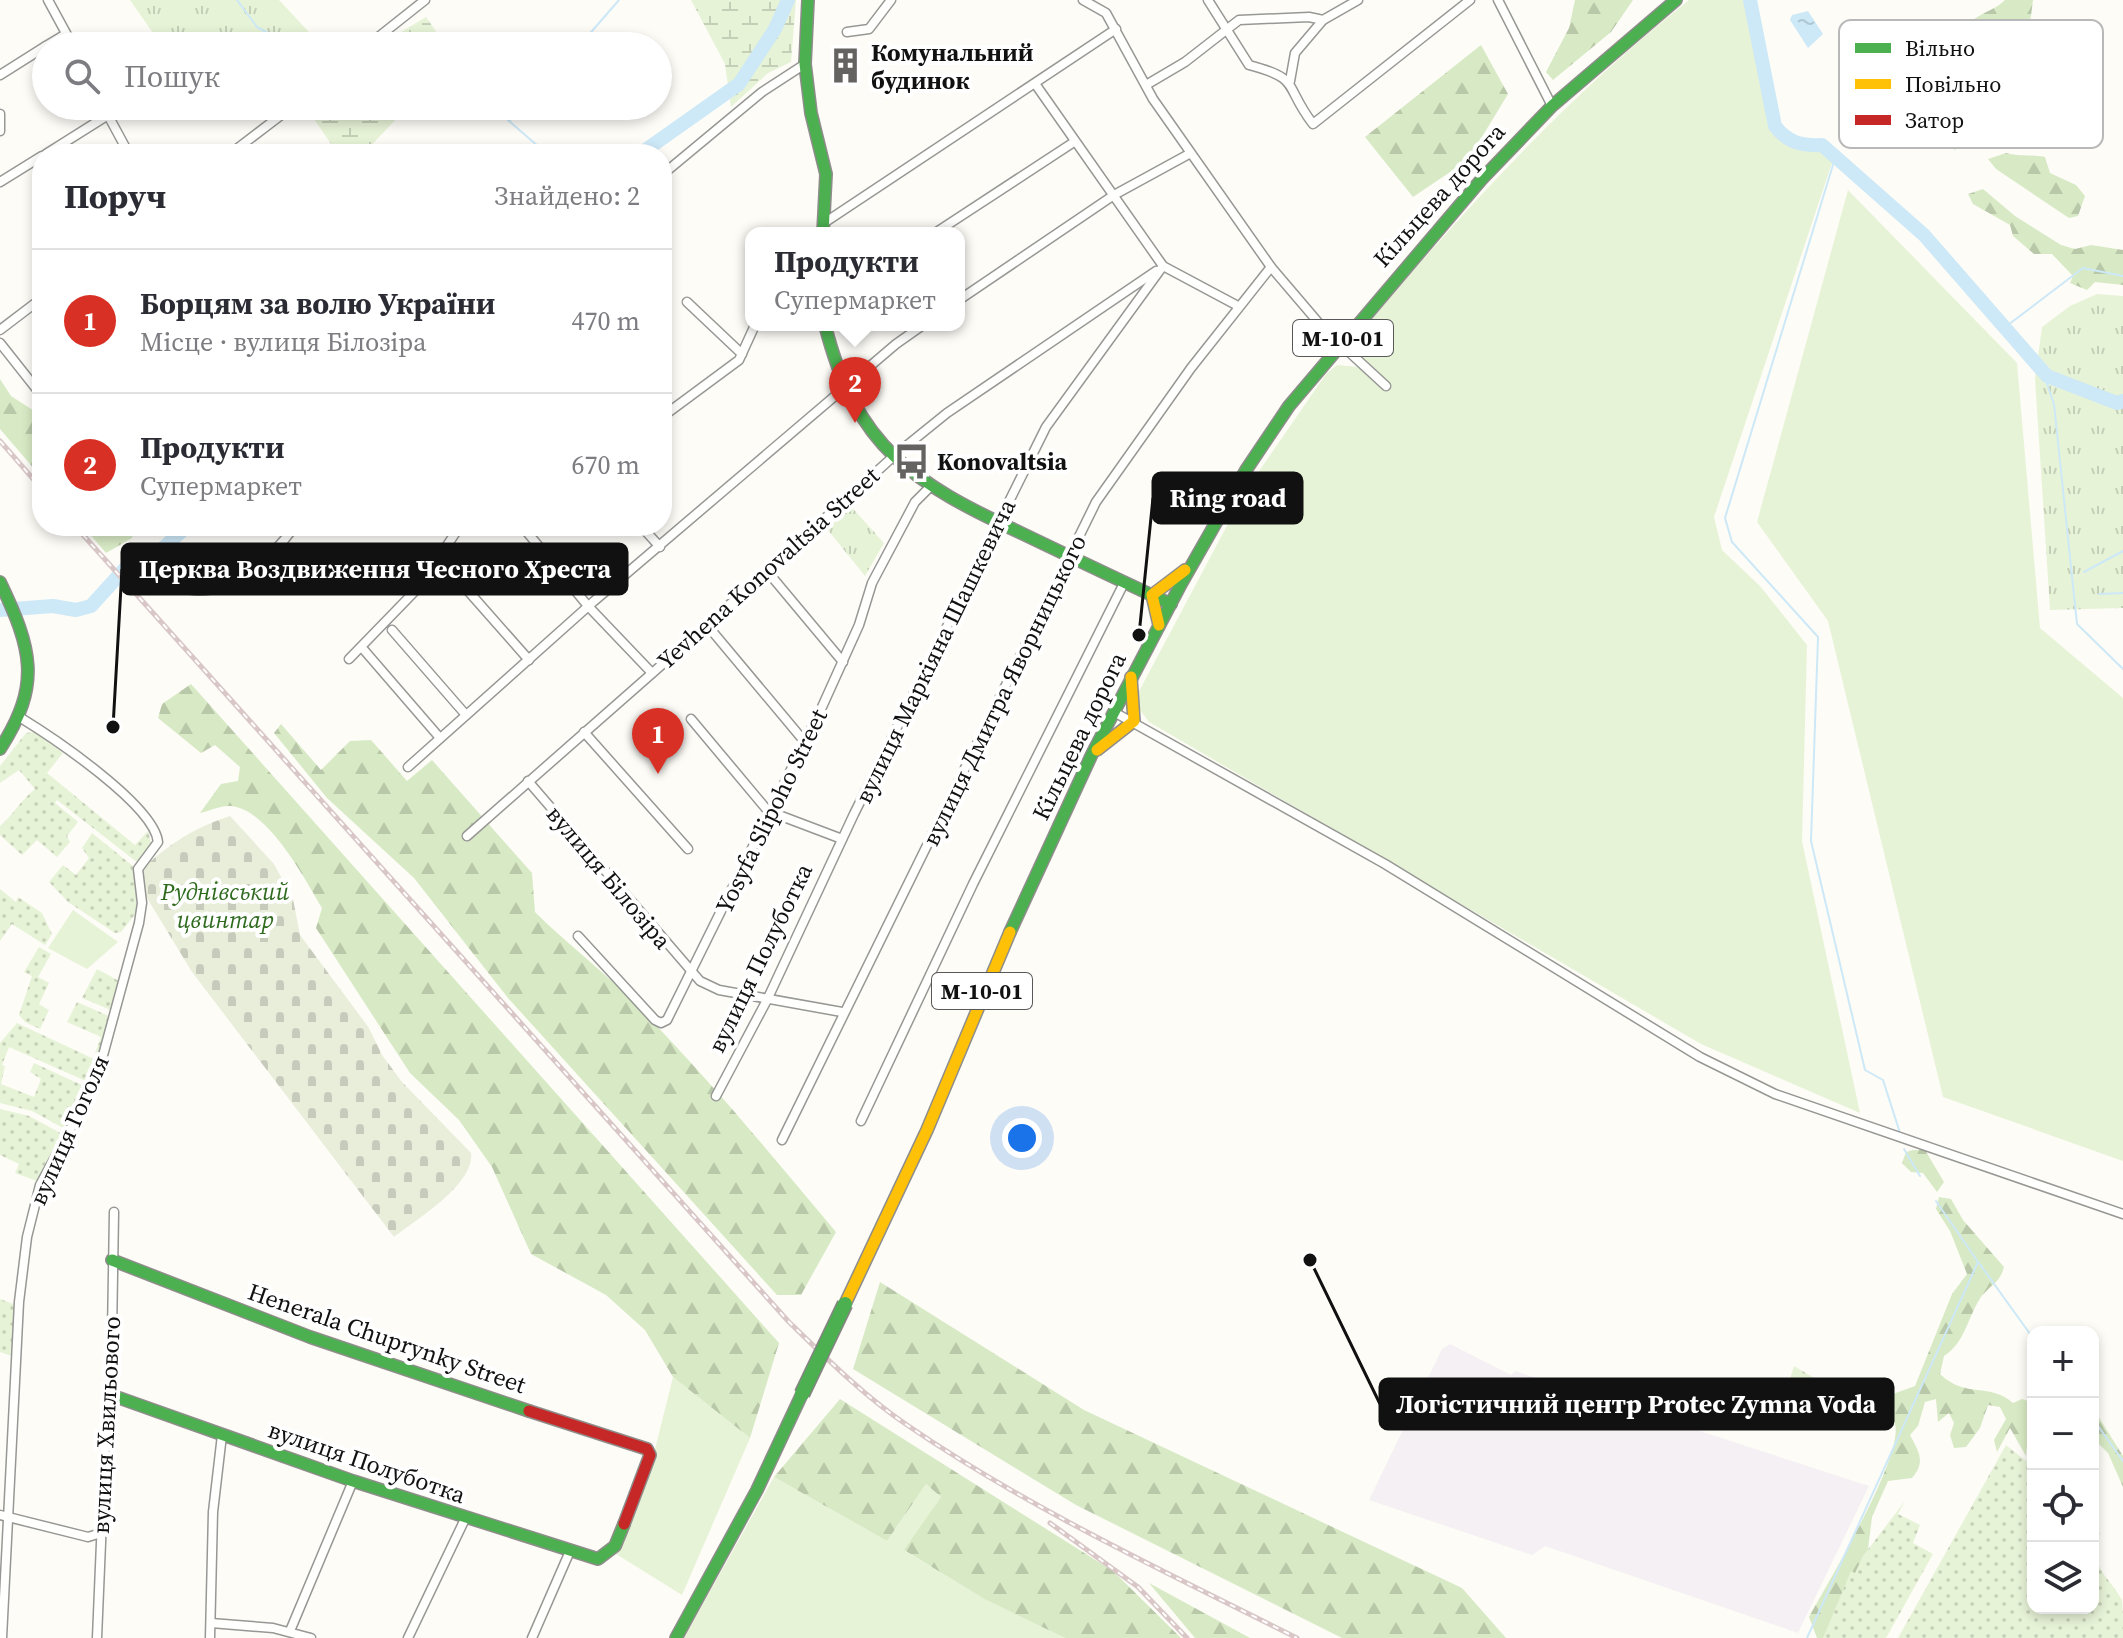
<!DOCTYPE html>
<html lang="uk">
<meta charset="utf-8">
<style>
body{margin:0;font-family:"Source Serif 4",serif;background:#f2f2f3;color:#2b2b33}
.controls{position:absolute;right:24px;bottom:24px;display:grid;overflow:hidden;border-radius:16px;box-shadow:0 4px 12px #0003}
.controls button{width:72px;height:72px;display:grid;place-items:center;padding:0;border:0;border-bottom:2px solid #e1e1e2;background:#fff;color:#2b2b33;font:40px sans-serif}
.you{position:absolute;left:1022px;top:1138px;width:28px;height:28px;margin:-20px;border:6px solid #fff;border-radius:50%;background:#1a73e8;box-shadow:0 0 0 12px #1a73e833}
.badge{display:grid;place-items:center;width:52px;height:52px;border-radius:50%;background:#d93025;color:#fff;font-size:26px;font-weight:700}
.pin{position:absolute;translate:-50% -66px;filter:drop-shadow(0 2px 4px #0008)}
.pin::after{content:'';position:absolute;top:42px;width:28px;height:24px;background:inherit;clip-path:polygon(0 0,100% 0,50% 100%)}
.popup{position:absolute;left:745px;top:227px;width:220px;height:104px;box-sizing:border-box;display:grid;place-content:center;border-radius:16px;background:#fff;filter:drop-shadow(0 2px 6px #0005);font-size:26px;white-space:nowrap;color:#7c7c81}
.popup b{font-size:30px;color:#2b2b33}
.popup::after{content:'';position:absolute;left:50%;top:100%;margin-left:-16px;border:16px solid transparent;border-top-color:#fff}
.list{margin:0;padding:0;list-style:none}
h2{display:flex;justify-content:space-between;align-items:center;height:104px;margin:0;padding:0 32px;font-size:34px}
h2 small{font-size:26px;font-weight:400;color:#7c7c81}
.list li{display:grid;grid-template-columns:52px 1fr auto;gap:24px;align-items:center;box-sizing:border-box;height:144px;padding:0 32px;border-top:2px solid #e1e1e2}
.list b{display:block;font-size:30px;white-space:nowrap}
.list p{margin:0;font-size:26px;white-space:nowrap;color:#7c7c81}
.list em{font-size:26px;font-style:normal;color:#7c7c81}
.icon{flex:none;width:44px;height:44px;fill:none;stroke:currentColor;stroke-width:2;stroke-linecap:round;stroke-linejoin:round}
.map{position:relative;flex:none;width:2123px;height:1638px;overflow:hidden}
.search{position:absolute;background:#fff;box-shadow:0 4px 12px #0003;left:32px;top:32px;width:640px;height:88px;display:flex;align-items:center;gap:20px;box-sizing:border-box;padding:0 28px;border-radius:44px;color:#7c7c81;font-size:30px}
.panel{position:absolute;background:#fff;box-shadow:0 4px 12px #0003;left:32px;top:144px;width:640px;height:392px;border-radius:32px}
.map>svg:first-child{display:block}
.industrial{fill:#f5f0f3}
.grass{fill:#e7f3d7}
.forest{fill:url(#forest-firs)}
.wetland{fill:url(#wetland-marsh)}
.cemetery{fill:url(#cemetery-stones)}
.park{fill:url(#park-tufts)}
.garden{fill:url(#garden-dots)}
.water{fill:url(#water-ripples)}
.lines{fill:none;stroke-linecap:round;stroke-linejoin:round}
.stream{stroke:#cde8f7;stroke-width:2}
.river{stroke:#cde8f7;stroke-width:14}
.street-casing{stroke:#979795;stroke-width:11}
.fast-casing{stroke:#8e8d8b;stroke-width:14}
.slow-casing{stroke:#8e8d8b;stroke-width:14}
.jam-casing{stroke:#8e8d8b;stroke-width:14}
.street{stroke:#fffffe;stroke-width:8}
.fast{stroke:#4caf50;stroke-width:11}
.slow{stroke:#ffc107;stroke-width:11}
.jam{stroke:#c62828;stroke-width:11}
.rail-casing{stroke:#d9c6c7;stroke-width:5}
.rail{stroke:#fff;stroke-width:2;stroke-dasharray:6;stroke-linecap:butt}
.fast-bridge-casing{stroke:#858482;stroke-width:17;stroke-linecap:butt}
.fast-bridge{stroke:#4caf50;stroke-width:14}
.labels{text-anchor:middle;dominant-baseline:central;stroke-width:8;stroke-linejoin:round;paint-order:stroke}
.shield{fill:#fff;stroke:#585858;stroke-width:2}
.shield-label{font-size:22px;font-weight:bold;fill:#111}
.poi-label{font-size:24px;font-weight:bold;fill:#111;stroke:#fff;text-anchor:start}
.street-label{font-size:24px;fill:#111;stroke:#fff}
.park-label{font-size:24px;font-style:italic;fill:#2f6b1f;stroke:#fff}
.key{fill:#fff;stroke:#b8b8b8;stroke-width:2}
.key-label{font-size:22px;fill:#111}
.leader{fill:none;stroke:#111;stroke-width:3}
.callout-dot{fill:#111;stroke:#fff;stroke-width:3}
.callout{fill:#111;stroke:#111;stroke-width:3}
.callout-label{font-size:26px;text-anchor:middle;font-weight:bold;fill:#fff}
</style>
<div class="map">
<svg width="2123" height="1638" viewBox="0 0 2123 1638">
<defs>
<pattern id="forest-firs" width="22" height="20" patternUnits="userSpaceOnUse" patternTransform="scale(2)"><rect width="22" height="20" fill="#d8eac5"/><path d="M5 1l3.5 6h-7zM16 11l3.5 6h-7z" fill="#b8c8a8"/></pattern>
<pattern id="wetland-marsh" width="20" height="14" patternUnits="userSpaceOnUse" patternTransform="scale(2)"><rect width="20" height="14" fill="#e7f3d7"/><path d="M1 5h8M5 5V1M11 12h8M15 12V8" fill="none" stroke="#c5cfb8"/></pattern>
<pattern id="cemetery-stones" width="16" height="16" patternUnits="userSpaceOnUse" patternTransform="scale(2)"><rect width="16" height="16" fill="#e9eedb"/><path d="M2 7V4a2 2 0 0 1 4 0v3zM10 15v-3a2 2 0 0 1 4 0v3z" fill="#c7cbbb"/></pattern>
<pattern id="park-tufts" width="24" height="20" patternUnits="userSpaceOnUse" patternTransform="scale(2)"><rect width="24" height="20" fill="#e7f3d7"/><path d="M3 7l-1-3M5 7V3M7 7l1-3M15 17l-1-3M17 17v-4M19 17l1-3" fill="none" stroke="#c5cfb8"/></pattern>
<pattern id="garden-dots" width="8" height="8" patternUnits="userSpaceOnUse" patternTransform="scale(2)"><rect width="8" height="8" fill="#e7f3d7"/><path d="M2 2h.1M6 6h.1" fill="none" stroke="#c5cfb8" stroke-width="1.8" stroke-linecap="round"/></pattern>
<pattern id="water-ripples" width="26" height="14" patternUnits="userSpaceOnUse" patternTransform="scale(2)"><rect width="26" height="14" fill="#cde8f7"/><path d="M2 4q2-2 4 0t4 0M15 11q2-2 4 0t4 0" fill="none" stroke="#afc6d3"/></pattern>
</defs>
<rect width="100%" height="100%" fill="#fdfcf7"/>
<path class="industrial" d="M1450 1344 1511 1375 1515 1371 1869 1486 1798 1633 1545 1546 1532 1555 1369 1500 1442 1349Z"/>
<g class="grass">
<path d="M1689 0H1746L1771 126 1796 148 1826 153 1833 160 1714 517 1722 550 1760 586 1807 645 1802 841 1860 1113 1701 1044 1149 722 1137 706V695L1246 490 1326 374 1337 365 1359 367 1365 362 1355 347 1357 337C1459 215 1564 99 1689 0Z"/>
<path d="M1848 190 2017 363 2040 628 2123 698V1161L1943 1097 1828 621 1757 522Z"/>
<path d="M73 910 118 942 87 969 48 948Z"/>
<path d="M673 1377 750 1438 682 1595 616 1554 654 1453Z"/>
<path d="M774 1477 887 1541 926 1484 941 1497 905 1551 984 1599 1065 1638H684Z"/>
</g>
<g class="forest">
<path d="M1575 0H1633L1611 32 1553 80 1546 72 1569 28Z"/>
<path d="M2005 0H2033L2022 87 2012 101 1955 150 1909 124 1893 123C1902 82 1940 46 1973 20 1983 12 1995 10 2005 0Z"/>
<path d="M1481 45 1508 94 1468 160 1413 197 1365 137Z"/>
<path d="M2006 153C2021 157 2031 154 2045 157L2050 173 2076 185 2085 196 2078 216 2069 218 1996 169 1988 159Z"/>
<path d="M1983 189 2015 216 2061 245 2075 249 2091 245 2123 250V285L2095 282 2087 290 2070 283 2073 276 2052 254H2034L2013 236 2010 225 1973 204 1968 194Z"/>
<path d="M0 379 11 396 42 416V478L0 429Z"/>
<path d="M83 526H135L132 538 106 553Z"/>
<path d="M191 684 779 1343 750 1438 673 1377 645 1330 606 1295 531 1254 492 1167 459 1120 410 1073 316 928 322 908C305 879 268 809 231 806 222 805 209 811 200 813L221 784 238 781 240 767 215 745 201 753 158 718 162 704Z"/>
<path d="M281 724 321 770 350 741 371 740 407 781 432 760 532 873 535 912C564 941 596 965 625 994 701 1069 768 1151 836 1232L801 1295H777L508 998 414 878 327 798 274 733Z"/>
<path d="M1913 1150H1925L1944 1182 1937 1192 1923 1173 1911 1172 1902 1163 1906 1152Z"/>
<path d="M1939 1197 1951 1199 1963 1220 2004 1267C2000 1283 1990 1285 1981 1297 1968 1316 1965 1343 1944 1356L1940 1374C1966 1399 1990 1382 2013 1403L2022 1399 2031 1402 2026 1456 2010 1428 1997 1452 1994 1440 2006 1419 2000 1407 1988 1405 1980 1428 1966 1447 1954 1448 1950 1435 1954 1423 1949 1413 1938 1422 1936 1399 1925 1402 1918 1426 1910 1435C1919 1452 1926 1462 1912 1478L1888 1481 1872 1517 1867 1557 1829 1638H1817L1809 1617C1827 1584 1904 1457 1895 1424 1893 1417 1886 1409 1883 1402L1893 1394 1915 1386 1952 1294 1967 1274 1950 1231 1936 1209Z"/>
<path d="M880 1282 1084 1410 1462 1588 1506 1638H1342L1076 1505 853 1369Z"/>
<path d="M840 1399 1113 1571 1181 1638H1065L984 1599 904 1550 941 1497 926 1484 887 1541 774 1477Z"/>
<path d="M2093 1408 2123 1456V1487L2108 1453 2093 1438Z"/>
<path d="M1149 1583 1250 1638H1195Z"/>
</g>
<g class="wetland">
<path d="M691 0H796L791 62 768 73 731 107 725 64Z"/>
<path d="M426 17 446 46H378Z"/>
<path d="M305 106H400L399 116 363 154H338Z"/>
</g>
<path class="cemetery" d="M230 816 274 864 293 899 300 935 369 1028 382 1055 402 1082 471 1153C475 1184 416 1220 394 1237L192 972 144 893 142 869C169 844 195 827 230 816Z"/>
<g class="park">
<path d="M130 0H279L322 46H248L246 43 162 46Z"/>
<path d="M2097 294 2123 296V608L2050 610 2035 379 2042 327 2070 306Z"/>
<path d="M847 502 884 543 865 576 823 524Z"/>
</g>
<g class="garden">
<path d="M34 732 63 753 47 773 135 845 148 831 152 846 138 863 57 800 55 803 78 822 67 836 70 842 57 857 37 840 22 855 0 835V826C14 814 20 801 35 789L19 770 0 783V766L26 733Z"/>
<path d="M92 833 134 867 137 912 121 932 115 933 68 902 49 882 63 865 76 875 89 858 82 848Z"/>
<path d="M0 889 16 902 18 897 42 913 52 934 45 945 12 924 0 941Z"/>
<path d="M39 947 51 954 38 977 49 983 39 1004 49 1010 40 1029 25 1022 19 1015 32 976 24 972Z"/>
<path d="M97 969 121 982 113 1011 82 998Z"/>
<path d="M77 1002 111 1017 99 1053H95L101 1037 67 1022Z"/>
<path d="M17 1023 96 1060 88 1082 9 1047 2 1065 5 1066 1 1084 34 1097 41 1079 30 1072 34 1063 86 1087 65 1129 32 1111 0 1103V1043Z"/>
<path d="M0 1109 29 1116 64 1135 37 1181 15 1173 19 1164 0 1155Z"/>
<path d="M0 1299 16 1305 12 1356 0 1352Z"/>
<path d="M1794 1366 1816 1379 1811 1410 1783 1402Z"/>
<path d="M2006 1445 2026 1461 2033 1453V1608H2093V1523L2100 1533C2089 1570 2107 1573 2122 1600 2123 1609 2123 1628 2123 1638H1898Z"/>
<path d="M1905 1501 1898 1514 1920 1525 1913 1543 1933 1554 1886 1638H1823L1851 1571 1855 1573 1863 1556Z"/>
</g>
<path class="water" d="M1808 11 1823 34 1808 48 1790 20 1792 15Z"/>
<g class="lines">
<g class="stream">
<path d="M237 0 257 27 292 46"/>
<path d="M401 46 408 39 420 36 436 46"/>
<path d="M579 46 619 0"/>
<path d="M495 106 509 121 526 106"/>
<path d="M509 121 547 154"/>
<path d="M1836 155 1725 518 1732 542 1818 637 1811 841 1865 1070 1883 1080 1900 1133"/>
<path d="M2004 328 2083 268 2123 276"/>
<path d="M2043 372 2054 404 2077 624 2123 669"/>
<path d="M2117 403 2123 405"/>
<path d="M2084 572 2123 551"/>
<path d="M2099 594 2123 593"/>
<path d="M1904 1149 1920 1176"/>
<path d="M1979 1263 2033 1338"/>
<path d="M2093 1419 2123 1461"/>
<path d="M1807 1638 1978 1262 1936 1201"/>
</g>
<g class="river">
<path d="M1750 0 1775 126C1788 143 1802 146 1822 145L1924 235 2047 376 2117 403 2123 401"/>
<path d="M640 154 739 84 775 29 788 0"/>
<path d="M0 610 53 606 76 610 91 606 130 563 159 552 187 526"/>
</g>
<defs>
<g id="street">
<path d="M48 0 73 46"/>
<path d="M1083 0 1106 13 1153 99 1271 267 1323 328 1386 386"/>
<path d="M1208 0 1249 65C1302 79 1283 85 1313 124L1470 0"/>
<path d="M1498 0 1552 106"/>
<path d="M847 32 869 29 891 0"/>
<path d="M46 46 66 34"/>
<path d="M367 46 425 0"/>
<path d="M0 75 46 46"/>
<path d="M1290 81 1295 53 1323 20"/>
<path d="M1036 85 1163 266 1238 306"/>
<path d="M1146 85 1185 62 1239 20 1309 17 1323 20 1358 0"/>
<path d="M103 106 129 154"/>
<path d="M0 114V131"/>
<path d="M46 154 108 115"/>
<path d="M230 154 293 106"/>
<path d="M662 175 762 92 805 64"/>
<path d="M0 182 42 156"/>
<path d="M824 223 1116 29"/>
<path d="M935 233 1074 142"/>
<path d="M959 300 1114 195 1189 154"/>
<path d="M687 302 742 354"/>
<path d="M35 304 42 315"/>
<path d="M0 330 42 298"/>
<path d="M0 343 42 396"/>
<path d="M662 417 739 360 755 325"/>
<path d="M522 526 588 606 652 673"/>
<path d="M641 526 660 547"/>
<path d="M441 554 447 567 529 660"/>
<path d="M129 568C146 562 164 581 180 587 224 603 271 559 295 526"/>
<path d="M767 571 843 662"/>
<path d="M707 625 804 741"/>
<path d="M392 630 466 715"/>
<path d="M364 650 440 738"/>
<path d="M349 659 420 586 460 526"/>
<path d="M1114 712 1385 864 1700 1057 1775 1094 2123 1214"/>
<path d="M691 719 768 811 842 839"/>
<path d="M584 732 688 849"/>
<path d="M408 767 593 602 896 344 923 325"/>
<path d="M528 781 700 981 719 990 842 1012"/>
<path d="M467 836 707 625 895 455 947 413 1156 271"/>
<path d="M578 936 655 1020 661 1023 667 1020 822 707 859 625 872 583 915 502 930 487"/>
<path d="M716 1096 767 1000 854 814 1046 427 1163 266"/>
<path d="M861 1121 973 884 1124 583"/>
<path d="M782 1140 1096 502 1191 368 1271 267"/>
<path d="M0 1515 88 1537 101 1533"/>
<path d="M211 1623 273 1628 311 1638"/>
<path d="M290 1631 353 1481"/>
<path d="M2 1638 19 1302 27 1237 40 1185 86 1100 102 1059 139 923 142 903 138 869 158 842C154 805 52 737 21 718"/>
<path d="M97 1638 106 1424 111 1395 114 1212"/>
<path d="M210 1638 213 1512 222 1435"/>
<path d="M408 1638 465 1519"/>
<path d="M532 1638 570 1551"/>
</g>
<g id="fast">
<path d="M808 0 805 64 811 113 826 174 823 233"/>
<path d="M825 325C856 448 914 483 1021 533 1071 557 1121 581 1171 604"/>
<path d="M0 582C32 649 42 684 0 749"/>
<path d="M1010 932 1092 754 1181 584 1246 470 1289 406 1481 180 1552 106 1676 0"/>
<path d="M112 1260 310 1337 529 1411"/>
<path d="M111 1395 353 1481 598 1559 615 1546 624 1524"/>
<path d="M676 1638 757 1490 802 1394"/>
</g>
<g id="slow">
<path d="M1159 625 1152 595 1185 570"/>
<path d="M1097 750 1134 721 1131 677"/>
<path d="M845 1304 927 1130 1010 932"/>
</g>
<path id="jam" d="M529 1411 647 1449 650 1455 624 1524"/>
</defs>
<use href="#street" class="street-casing"/>
<use href="#fast" class="fast-casing"/>
<use href="#slow" class="slow-casing"/>
<use href="#jam" class="jam-casing"/>
<use href="#street" class="street"/>
<use href="#fast" class="fast"/>
<use href="#slow" class="slow"/>
<use href="#jam" class="jam"/>
<defs>
<g id="rail">
<path d="M0 441 42 489"/>
<path d="M75 526 788 1321C825 1357 864 1396 907 1425 1030 1509 1164 1571 1297 1638"/>
<path d="M1050 1523 1138 1587 1187 1638"/>
</g>
</defs>
<use href="#rail" class="rail-casing"/>
<use href="#rail" class="rail"/>
<defs>
<path id="fast-bridge" d="M802 1394 845 1304"/>
</defs>
<use href="#fast-bridge" class="fast-bridge-casing"/>
<use href="#fast-bridge" class="fast-bridge"/>
</g>
<defs>
<symbol id="building-bare" viewBox="-9 -9 18 18"><path d="M-4-6H4V6H1V3H-1V6H-4ZM-2.5-4.3h1.7v1.8h-1.7ZM.8-4.3h1.7v1.8H.8ZM-2.5-1h1.7V.8h-1.7ZM.8-1h1.7V.8H.8Z" fill="#646362" stroke="#fff" stroke-width="2.5" paint-order="stroke"/></symbol>
<symbol id="bus-bare" viewBox="-9 -9 18 18"><path d="M-5-6H5V4H4V6H2V4H-2V6H-4V4H-5ZM-3.5-4V0h7V-4ZM-3.5 1.2v1.5H-2V1.2ZM2 1.2v1.5H3.5V1.2Z" fill="#646362" stroke="#fff" stroke-width="2.5" paint-order="stroke"/></symbol>
</defs>
<g fill-rule="evenodd">
<use href="#building-bare" x="820" y="40" width="51" height="51"/>
<use href="#bus-bare" x="886" y="436" width="51" height="51"/>
</g>
<g class="labels">
<g class="shield">
<rect x="1293" y="320" width="100" height="36" rx="6"/>
<rect x="932" y="973" width="100" height="36" rx="6"/>
</g>
<g class="shield-label">
<text x="1343" y="338">М-10-01</text>
<text x="982" y="991">М-10-01</text>
</g>
<g class="poi-label">
<text x="871" y="52">Комунальний<tspan x="871" dy="28">будинок</tspan></text>
<text x="937" y="461">Konovaltsia</text>
</g>
<g class="street-label">
<text transform="translate(1439 195) rotate(-48)">Кільцева дорога</text>
<text transform="translate(768 568) rotate(-42)">Yevhena Konovaltsia Street</text>
<text transform="translate(935 651) rotate(-64)">вулиця Маркіяна Шашкевича</text>
<text transform="translate(1004 690) rotate(-64)">вулиця Дмитра Яворницького</text>
<text transform="translate(1079 736) rotate(-64)">Кільцева дорога</text>
<text transform="translate(771 811) rotate(-64)">Yosyfa Slipoho Street</text>
<text transform="translate(609 877) rotate(50)">вулиця Білозіра</text>
<text transform="translate(760 958) rotate(-64)">вулиця Полуботка</text>
<text transform="translate(69 1130) rotate(-66)">вулиця Гоголя</text>
<text transform="translate(387 1338) rotate(19)">Henerala Chuprynky Street</text>
<text transform="translate(106 1425) rotate(-87)">вулиця Хвильового</text>
<text transform="translate(367 1462) rotate(19)">вулиця Полуботка</text>
</g>
<g class="park-label">
<text x="225" y="891">Руднівський<tspan x="225" dy="28">цвинтар</tspan></text>
</g>
</g>
<rect x="1839" y="20" width="264" height="128" rx="12" class="key"/>
<rect x="1855" y="43" width="36" height="10" fill="#4caf50"/>
<rect x="1855" y="79" width="36" height="10" fill="#ffc107"/>
<rect x="1855" y="115" width="36" height="10" fill="#c62828"/>
<g class="key-label">
<text x="1905" y="56">Вільно</text>
<text x="1905" y="92">Повільно</text>
<text x="1905" y="128">Затор</text>
</g>
<path class="leader" d="M1139 635L1153 498M113 727L122 569M1310 1260L1380 1404"/>
<g class="callout-dot">
<circle cx="1139" cy="635" r="8"/>
<circle cx="113" cy="727" r="8"/>
<circle cx="1310" cy="1260" r="8"/>
</g>
<g class="callout">
<rect x="1153" y="473" width="149" height="50" rx="8"/>
<rect x="122" y="544" width="505" height="50" rx="8"/>
<rect x="1380" y="1379" width="513" height="50" rx="8"/>
</g>
<g class="callout-label">
<text x="1228" y="507">Ring road</text>
<text x="375" y="578">Церква Воздвиження Чесного Хреста</text>
<text x="1636" y="1413">Логістичний центр Protec Zymna Voda</text>
</g>
</svg>
<div class="controls">
<button>+</button>
<button>−</button>
<button><svg class="icon" aria-label="locate" viewBox="0 0 24 24"><circle cx="12" cy="12" r="6"/><path d="M12 2v4M12 18v4M2 12h4M18 12h4"/></svg></button>
<button><svg class="icon" aria-label="layers" viewBox="0 0 24 24"><path d="M12 4l9 5-9 5-9-5zM3 14l9 5 9-5"/></svg></button>
</div>
<div class="you"></div>
<div class="pin badge" style="left:658px;top:774px">1</div>
<div class="pin badge" style="left:855px;top:423px">2</div>
<div class="popup"><b>Продукти</b>Супермаркет</div>
<div class="search"><svg class="icon" aria-label="search" viewBox="0 0 24 24"><circle cx="10" cy="10" r="6"/><path d="M15 15l6 6"/></svg>Пошук</div>
<section class="panel">
<h2>Поруч<small>Знайдено: 2</small></h2>
<ul class="list">
<li><span class="badge">1</span><div><b>Борцям за волю України</b><p>Місце · вулиця Білозіра</p></div><em>470 m</em></li>
<li><span class="badge">2</span><div><b>Продукти</b><p>Супермаркет</p></div><em>670 m</em></li>
</ul>
</section>
</div>
